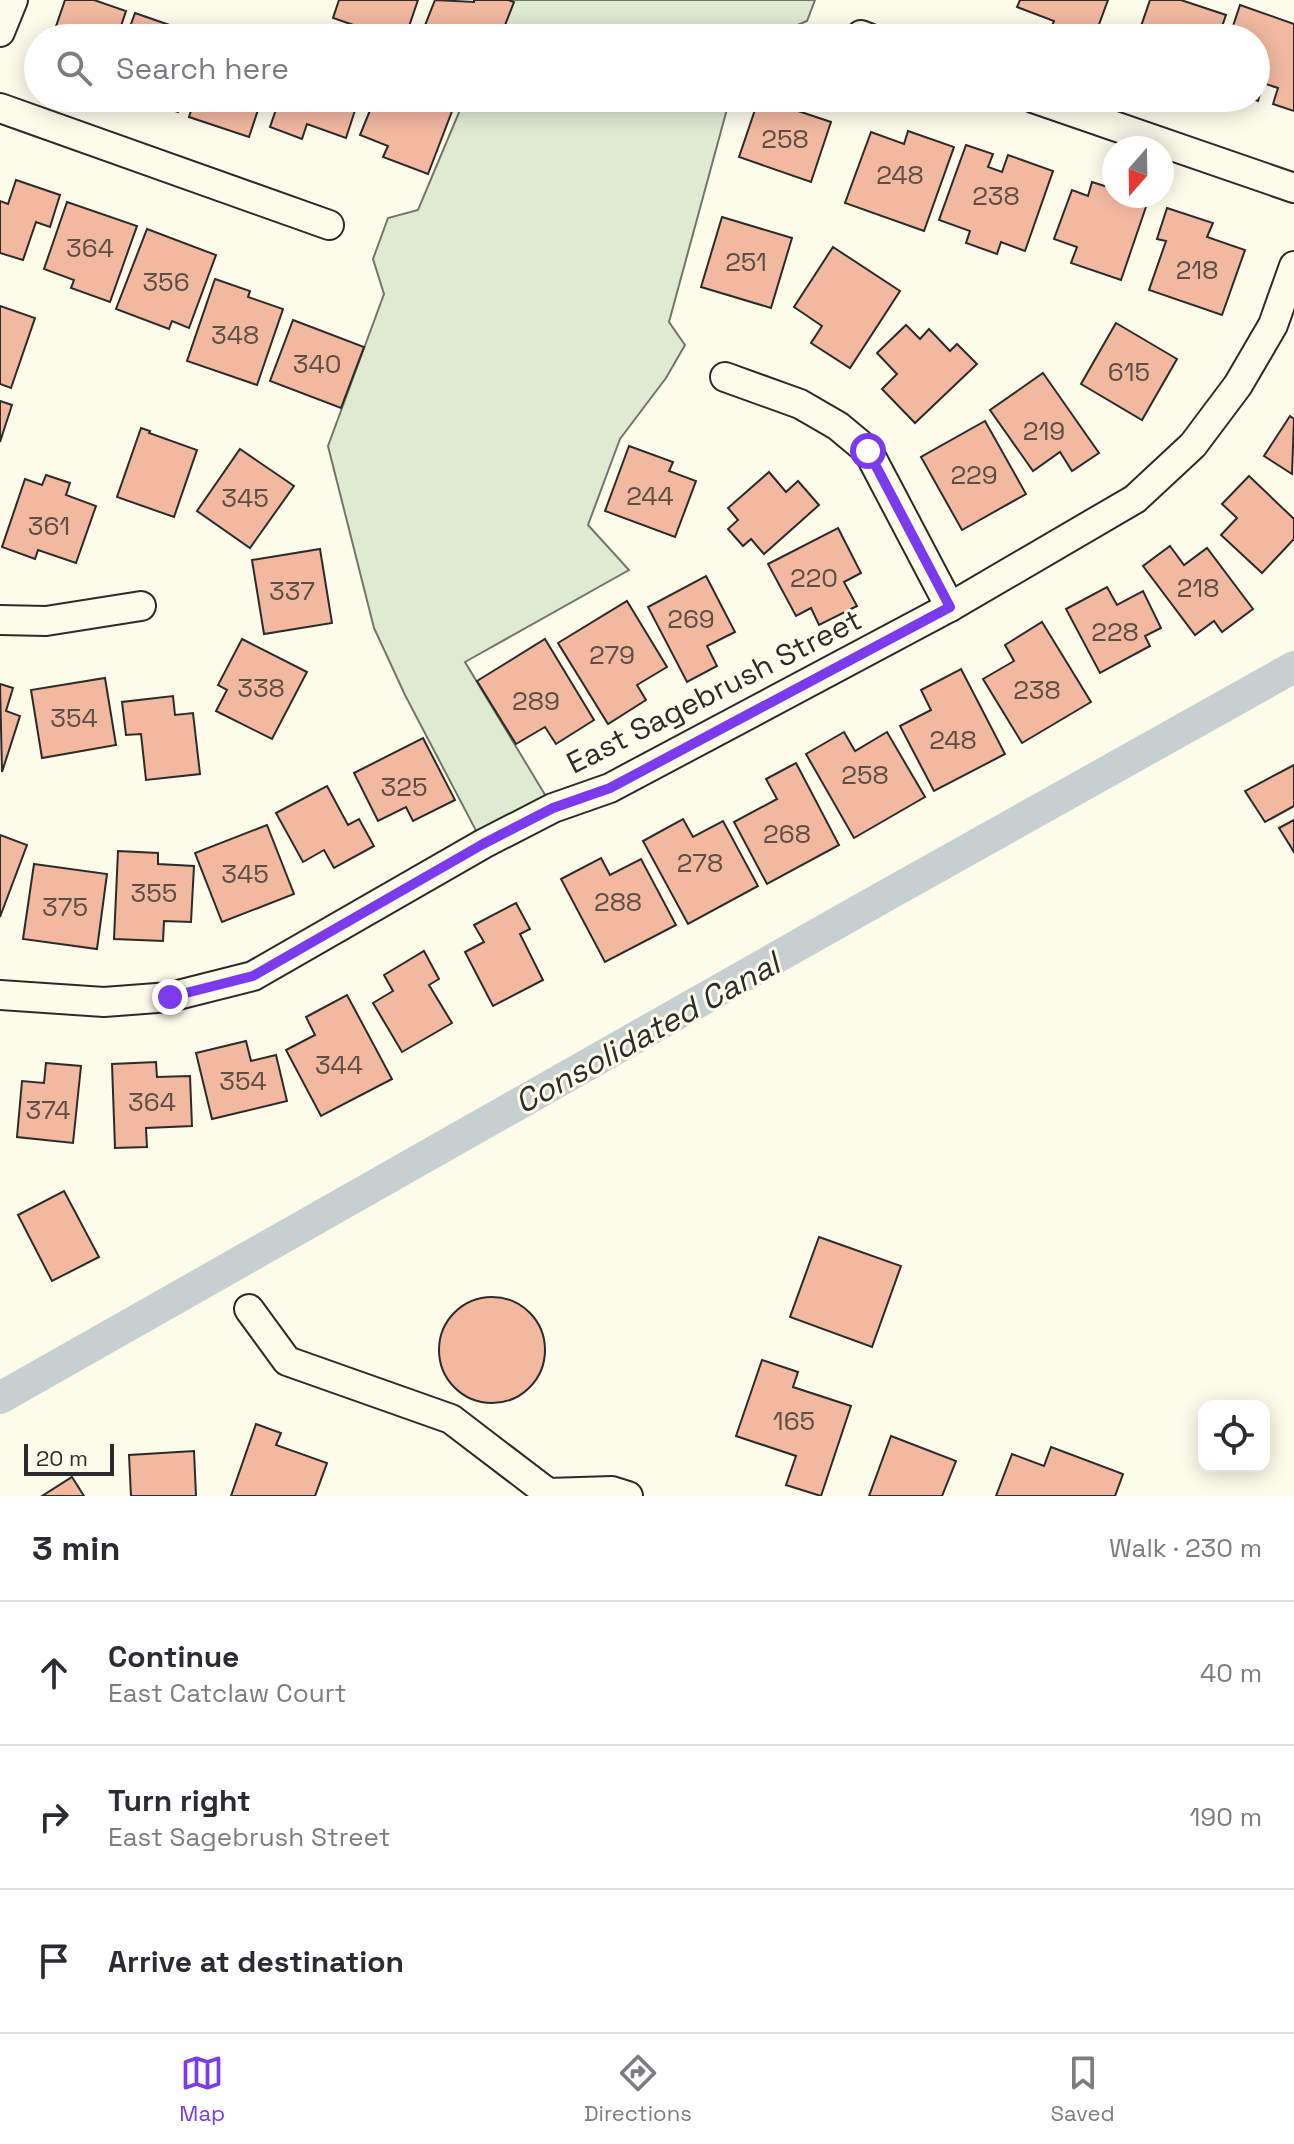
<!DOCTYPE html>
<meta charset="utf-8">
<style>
body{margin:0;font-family:"Space Grotesk",sans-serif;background:#f2f2f3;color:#2b2b33}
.controls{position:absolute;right:24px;bottom:24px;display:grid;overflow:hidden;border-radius:16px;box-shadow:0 4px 20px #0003}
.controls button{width:72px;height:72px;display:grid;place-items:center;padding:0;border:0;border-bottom:2px solid #e1e1e2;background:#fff;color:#2b2b33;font:40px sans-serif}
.compass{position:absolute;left:1102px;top:136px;width:72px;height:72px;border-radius:50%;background:#fff;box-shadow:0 4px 20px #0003;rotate:200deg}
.scale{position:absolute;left:24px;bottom:20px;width:90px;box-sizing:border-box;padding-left:8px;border:4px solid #2b2b2b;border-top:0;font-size:22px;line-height:28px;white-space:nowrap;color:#2b2b2b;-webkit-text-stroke:6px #fdfbea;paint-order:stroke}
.stop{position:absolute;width:24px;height:24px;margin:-18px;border:6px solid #7c3aed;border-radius:50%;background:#fff}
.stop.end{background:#7c3aed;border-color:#fff;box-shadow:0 2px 8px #0008}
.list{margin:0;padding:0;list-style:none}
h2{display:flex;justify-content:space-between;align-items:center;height:104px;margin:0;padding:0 32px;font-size:34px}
h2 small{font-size:26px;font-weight:400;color:#7c7c81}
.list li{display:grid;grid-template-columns:52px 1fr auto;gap:24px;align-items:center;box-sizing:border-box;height:144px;padding:0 32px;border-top:2px solid #e1e1e2}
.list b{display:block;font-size:30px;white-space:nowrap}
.list p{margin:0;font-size:26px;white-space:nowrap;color:#7c7c81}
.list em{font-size:26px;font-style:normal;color:#7c7c81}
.icon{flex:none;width:44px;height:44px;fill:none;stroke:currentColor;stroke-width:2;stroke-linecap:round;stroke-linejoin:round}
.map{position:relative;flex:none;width:1294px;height:1496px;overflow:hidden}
.search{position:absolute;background:#fff;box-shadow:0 4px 20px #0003;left:24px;right:24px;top:24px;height:88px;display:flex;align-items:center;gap:20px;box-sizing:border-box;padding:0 28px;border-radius:44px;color:#7c7c81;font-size:30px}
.sheet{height:536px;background:#fff}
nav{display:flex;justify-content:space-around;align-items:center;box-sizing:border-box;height:112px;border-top:2px solid #e1e1e2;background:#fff;font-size:22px;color:#7c7c81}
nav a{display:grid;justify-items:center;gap:4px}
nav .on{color:#7c3aed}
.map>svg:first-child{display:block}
.green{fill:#deebd1;stroke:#74746e;stroke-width:2}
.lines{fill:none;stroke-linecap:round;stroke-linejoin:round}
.canal{stroke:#c7d0d0;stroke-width:32}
.building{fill:#f2b8a0;stroke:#2b2b2b;stroke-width:2}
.street-casing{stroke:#2b2b2b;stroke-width:32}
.street{stroke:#fdfbea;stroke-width:28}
.route{stroke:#7c3aed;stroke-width:10}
.labels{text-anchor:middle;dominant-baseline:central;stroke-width:6;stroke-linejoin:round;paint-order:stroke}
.number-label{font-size:26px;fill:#5d4e48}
.street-label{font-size:30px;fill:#2b2b2b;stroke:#fdfbea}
.water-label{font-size:32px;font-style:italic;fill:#2b2b2b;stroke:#fdfbea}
</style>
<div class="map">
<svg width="1294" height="1496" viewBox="0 0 1294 1496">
<rect width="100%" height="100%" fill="#fdfbea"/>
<g class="green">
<path d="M507 0H815L807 21 767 38H491Z"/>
<path d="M465 98H730L669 322 685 345 666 378 620 439 588 525 629 570 465 662 553 808 483 844 405 695 374 628 328 446 384 294 373 259 388 218 418 210Z"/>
</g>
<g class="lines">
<path class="canal" d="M0 1398 869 905 1294 667"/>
</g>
<g class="building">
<path d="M65 0H94L126 11 117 38H52Z"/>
<path d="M339 0H418L405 38H368L357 34 359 27 333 18Z"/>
<path d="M435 0 474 2V0H508L514 2 500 38H420Z"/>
<path d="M1020 0H1108L1094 38H1047L1054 21 1017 7Z"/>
<path d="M1150 0H1181L1226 15 1218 38H1137Z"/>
<path d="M1240 5 1294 24V111L1273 104 1278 88 1263 83 1258 101 1250 98H1256V38H1229Z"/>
<path d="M135 13 204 37V38H126Z"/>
<path d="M135 98H183L178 112Z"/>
<path d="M195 98H262L249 137 189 117Z"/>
<path d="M280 98H359L346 138 307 124 302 139 270 127Z"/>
<path d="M375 98H433L454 106 428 174 383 157 388 146 360 135Z"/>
<path d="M759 98 831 122 811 182 739 157Z"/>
<path d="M908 131 954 147 924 231 845 203 871 132 904 144Z"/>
<path d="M966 145 993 154 988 167 1002 172 1008 155 1053 171 1025 251 1001 242 997 254 966 243 970 231 939 220Z"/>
<path d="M16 180 60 195 50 227 36 222 23 260 0 253V201L8 204Z"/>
<path d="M1092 182 1114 189V196H1133L1148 201 1121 280 1071 263 1077 247 1054 239 1072 190 1088 196Z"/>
<path d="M67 202 137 226 110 302 71 288 74 280 44 269Z"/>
<path d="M1167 208 1213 223 1207 237 1245 250 1222 315 1149 290 1166 241 1157 239Z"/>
<path d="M722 217 792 238 771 308 701 287Z"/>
<path d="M147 229 216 255 189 328 172 321 169 329 116 309Z"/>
<path d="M833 247 900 291 850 368 811 343 822 326 794 307Z"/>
<path d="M215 279 250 291 248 297 283 309 257 385 187 361Z"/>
<path d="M0 306 35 318 11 388 0 384Z"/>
<path d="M293 320 364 347 341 408 270 381Z"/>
<path d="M1116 323 1177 359 1142 420 1081 384Z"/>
<path d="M906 325 920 339 929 329 950 351 957 344 977 364 915 423 882 389 897 374 877 353Z"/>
<path d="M1043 373 1099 453 1072 471 1060 452 1033 471 990 410Z"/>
<path d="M0 401 12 405 0 442Z"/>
<path d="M1290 416 1294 419 1292 474 1264 456Z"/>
<path d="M985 421 1026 494 962 530 921 457Z"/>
<path d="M141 428 150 431 149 433 197 450 174 517 117 497Z"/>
<path d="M629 446 673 462 669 471 696 481 675 537 605 511Z"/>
<path d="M240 449 294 486 250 548 197 511Z"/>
<path d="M769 472 786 492 798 481 819 505 764 554 751 539 743 546 728 529 738 520 728 508Z"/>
<path d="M46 475 70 483 66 495 96 506 76 563 38 550 35 559 2 547 25 479 42 485Z"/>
<path d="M1249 476 1294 519V539L1262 573 1221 535 1237 518 1222 504Z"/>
<path d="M838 528 861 573 844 582 857 606 819 625 811 608 796 616 768 564Z"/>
<path d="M1170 546 1184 565 1207 548 1253 609 1222 632 1214 621 1195 635 1143 566Z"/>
<path d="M320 549 332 623 264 634 252 560Z"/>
<path d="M706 576 735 632 707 646 717 666 687 682 648 607Z"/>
<path d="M1107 587 1117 605 1143 591 1161 628 1145 636 1150 646 1100 673 1066 609Z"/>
<path d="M627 601 667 667 637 685 646 700 608 724 558 643Z"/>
<path d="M1042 622 1091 702 1022 743 983 679 1014 661 1005 645Z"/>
<path d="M242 639 307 672 272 739 216 711 227 690 218 685Z"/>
<path d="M545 639 594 720 556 744 545 727 516 744 477 681Z"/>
<path d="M961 669 1005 754 934 791 900 726 931 710 921 690Z"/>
<path d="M105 678 116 745 42 758 31 690Z"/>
<path d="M0 684 13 688 6 711 20 716 2 772Z"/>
<path d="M173 696 175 715 193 713 200 774 146 780 141 734 126 735 122 702Z"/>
<path d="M844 732 855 751 887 732 925 797 854 838 806 754Z"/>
<path d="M423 738 455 800 413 821 406 807 378 821 354 773Z"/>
<path d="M796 763 839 845 767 884 734 822 777 799 766 779Z"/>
<path d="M1294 765V806L1265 822 1245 791Z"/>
<path d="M327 786 348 825 359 819 374 846 334 868 324 850 303 862 276 813Z"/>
<path d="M683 819 693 837 723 821 758 886 688 924 643 841Z"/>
<path d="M1294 820V852L1279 828Z"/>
<path d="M267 825 294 894 222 922 195 853Z"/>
<path d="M0 835 27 845 0 917Z"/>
<path d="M118 851 158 853V864L194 866 191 922 164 921 163 941 114 939Z"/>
<path d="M601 858 610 875 641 859 676 925 605 962 561 879Z"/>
<path d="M34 864 107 874 97 949 23 939Z"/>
<path d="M516 903 530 929 520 934 543 980 493 1006 465 952 484 942 474 925Z"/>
<path d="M424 951 439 979 429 985 452 1023 402 1052 373 1003 393 991 384 975Z"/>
<path d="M347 995 392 1079 321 1116 286 1050 315 1035 306 1017Z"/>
<path d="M246 1041 251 1061 276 1055 287 1101 212 1119 196 1053Z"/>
<path d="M156 1062 157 1077 190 1076 192 1126 146 1128 147 1147 115 1148 112 1064Z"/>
<path d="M46 1063 81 1066 73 1143 17 1137 22 1081 44 1083Z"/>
<path d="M64 1191 99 1257 52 1281 18 1215Z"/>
<path d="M819 1237 901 1266 872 1347 790 1317Z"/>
<circle cx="492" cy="1350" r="53"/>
<path d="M762 1360 798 1372 793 1387 851 1406 821 1496 786 1485 796 1456 736 1436Z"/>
<path d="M256 1424 281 1433 276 1445 327 1463 315 1496H231Z"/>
<path d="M891 1436 956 1461 942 1496H869Z"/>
<path d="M1051 1447 1123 1474 1115 1496H996L1012 1454 1044 1466Z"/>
<path d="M194 1451 196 1496H131L129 1455Z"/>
<path d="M72 1477 84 1496H42Z"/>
</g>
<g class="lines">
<defs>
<g id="street">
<path d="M0 32 13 0"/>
<path d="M861 35 869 38"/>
<path d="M1033 98 1294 188"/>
<path d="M0 108 329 225"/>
<path d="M725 377 800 404 838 426 868 451 950 607"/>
<path d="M0 620 46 621 141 606"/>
<path d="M0 995 104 1002 170 997 253 976 483 844 553 808 610 788 950 607 1135 499 1193 445 1238 385 1273 325 1294 266"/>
<path d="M249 1309 287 1361 451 1419 548 1493 612 1491 628 1496"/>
</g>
</defs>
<use href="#street" class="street-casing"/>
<use href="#street" class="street"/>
</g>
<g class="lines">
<path class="route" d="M170 997 253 976 483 844 553 808 610 788 950 607 868 451"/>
</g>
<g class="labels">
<g class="number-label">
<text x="785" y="139">258</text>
<text x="900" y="175">248</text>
<text x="996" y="196">238</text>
<text x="90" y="248">364</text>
<text x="746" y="262">251</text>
<text x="1197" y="270">218</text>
<text x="166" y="282">356</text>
<text x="235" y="335">348</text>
<text x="317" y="364">340</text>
<text x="1129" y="372">615</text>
<text x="1044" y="431">219</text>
<text x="974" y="475">229</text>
<text x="650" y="496">244</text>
<text x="245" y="498">345</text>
<text x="49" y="526">361</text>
<text x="814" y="578">220</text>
<text x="1198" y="588">218</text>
<text x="292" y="591">337</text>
<text x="691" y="619">269</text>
<text x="1115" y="632">228</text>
<text x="612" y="655">279</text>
<text x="261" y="688">338</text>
<text x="1037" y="690">238</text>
<text x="536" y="701">289</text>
<text x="74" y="718">354</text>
<text x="953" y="740">248</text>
<text x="865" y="775">258</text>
<text x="404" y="787">325</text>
<text x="787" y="834">268</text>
<text x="700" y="863">278</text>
<text x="245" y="874">345</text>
<text x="154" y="893">355</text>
<text x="618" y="902">288</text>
<text x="65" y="907">375</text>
<text x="339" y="1065">344</text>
<text x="243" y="1081">354</text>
<text x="152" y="1102">364</text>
<text x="48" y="1110">374</text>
<text x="794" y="1421">165</text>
</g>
<g class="street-label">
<text transform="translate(714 691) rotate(-27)">East Sagebrush Street</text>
</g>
<g class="water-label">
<text transform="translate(647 1033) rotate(-29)">Consolidated Canal</text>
</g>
</g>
</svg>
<div class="controls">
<button><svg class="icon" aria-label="locate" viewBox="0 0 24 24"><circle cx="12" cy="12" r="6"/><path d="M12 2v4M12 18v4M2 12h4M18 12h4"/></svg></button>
</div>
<svg class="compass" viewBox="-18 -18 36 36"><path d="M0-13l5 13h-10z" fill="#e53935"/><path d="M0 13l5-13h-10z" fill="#7c7c81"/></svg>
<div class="scale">20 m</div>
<div class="stop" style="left:868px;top:451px"></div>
<div class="stop end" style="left:170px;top:997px"></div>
<div class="search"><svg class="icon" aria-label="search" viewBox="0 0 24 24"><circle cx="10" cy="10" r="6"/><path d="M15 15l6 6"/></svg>Search here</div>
</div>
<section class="sheet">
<h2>3 min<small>Walk · 230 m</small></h2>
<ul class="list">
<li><svg class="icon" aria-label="ahead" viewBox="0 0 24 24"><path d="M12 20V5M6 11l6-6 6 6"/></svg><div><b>Continue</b><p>East Catclaw Court</p></div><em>40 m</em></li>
<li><svg class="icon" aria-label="right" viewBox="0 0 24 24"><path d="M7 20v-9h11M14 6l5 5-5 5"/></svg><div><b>Turn right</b><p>East Sagebrush Street</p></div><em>190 m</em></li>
<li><svg class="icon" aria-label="arrive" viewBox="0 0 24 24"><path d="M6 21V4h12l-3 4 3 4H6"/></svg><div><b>Arrive at destination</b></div></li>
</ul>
</section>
<nav>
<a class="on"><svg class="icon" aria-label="map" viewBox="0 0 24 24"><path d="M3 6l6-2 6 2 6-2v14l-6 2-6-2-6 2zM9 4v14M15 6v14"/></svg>Map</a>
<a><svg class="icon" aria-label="directions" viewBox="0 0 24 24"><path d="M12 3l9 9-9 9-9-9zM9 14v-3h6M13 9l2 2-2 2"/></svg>Directions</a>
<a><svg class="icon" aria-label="saved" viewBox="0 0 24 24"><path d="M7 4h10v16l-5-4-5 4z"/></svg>Saved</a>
</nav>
